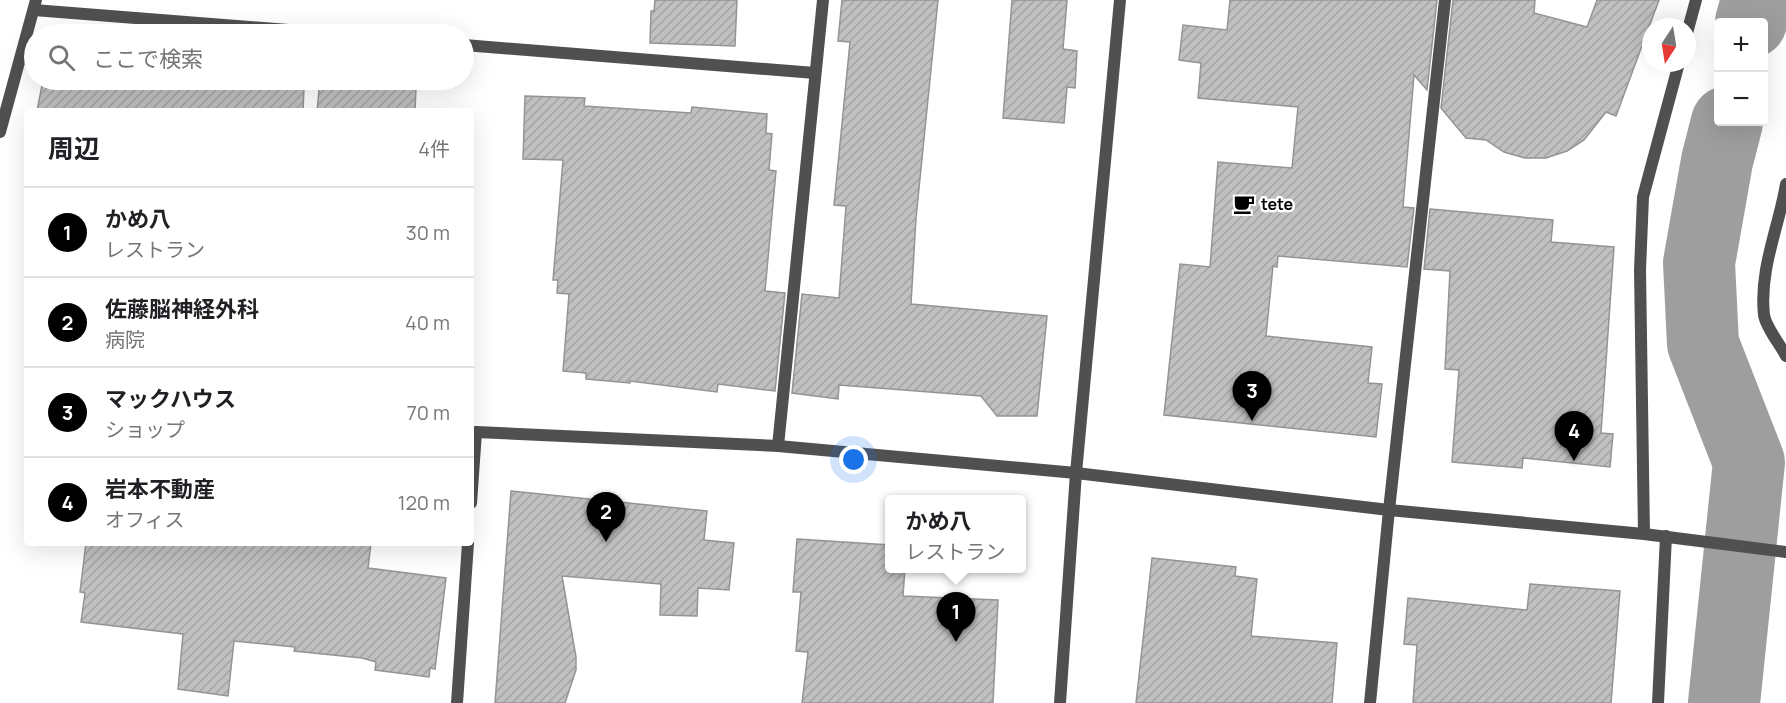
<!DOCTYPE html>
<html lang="ja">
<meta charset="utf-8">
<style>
body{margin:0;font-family:Manrope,"Noto Sans JP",sans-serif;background:#f2f2f2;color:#202124}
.controls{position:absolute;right:18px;top:18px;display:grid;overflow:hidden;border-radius:6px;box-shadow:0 6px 24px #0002}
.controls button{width:54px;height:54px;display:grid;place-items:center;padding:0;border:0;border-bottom:2px solid #e0e0e0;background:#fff;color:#202124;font:30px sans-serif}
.compass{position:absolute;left:1642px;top:18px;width:54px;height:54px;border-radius:50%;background:#fff;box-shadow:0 6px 24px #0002;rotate:192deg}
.you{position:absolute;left:854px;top:460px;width:21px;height:21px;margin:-15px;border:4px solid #fff;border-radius:50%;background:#1a73e8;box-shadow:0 0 0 9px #1a73e833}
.badge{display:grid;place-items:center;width:39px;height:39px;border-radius:50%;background:#000;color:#fff;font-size:20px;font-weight:700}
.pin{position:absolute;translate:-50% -50px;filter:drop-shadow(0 2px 3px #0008)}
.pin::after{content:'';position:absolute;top:32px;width:21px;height:18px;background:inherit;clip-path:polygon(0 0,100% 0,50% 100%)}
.popup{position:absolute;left:885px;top:495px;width:141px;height:78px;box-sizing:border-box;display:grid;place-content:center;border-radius:6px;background:#fff;filter:drop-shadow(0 2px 4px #0005);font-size:20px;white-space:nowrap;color:#757577}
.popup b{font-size:22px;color:#202124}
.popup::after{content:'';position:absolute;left:50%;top:100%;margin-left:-12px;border:12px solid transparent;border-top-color:#fff}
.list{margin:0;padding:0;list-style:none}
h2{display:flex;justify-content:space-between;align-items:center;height:78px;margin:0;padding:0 24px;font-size:26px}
h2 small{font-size:20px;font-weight:400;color:#757577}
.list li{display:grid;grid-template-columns:39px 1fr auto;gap:18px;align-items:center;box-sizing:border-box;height:90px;padding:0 24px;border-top:2px solid #e0e0e0}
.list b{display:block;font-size:22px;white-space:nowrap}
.list p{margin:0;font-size:20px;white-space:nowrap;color:#757577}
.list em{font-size:20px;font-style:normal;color:#757577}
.icon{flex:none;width:33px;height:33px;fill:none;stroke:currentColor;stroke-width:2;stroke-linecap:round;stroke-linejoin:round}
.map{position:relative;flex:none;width:1786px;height:703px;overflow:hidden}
.search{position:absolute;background:#fff;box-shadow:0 6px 24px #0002;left:24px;top:24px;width:450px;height:66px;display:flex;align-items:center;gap:15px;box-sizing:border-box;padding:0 21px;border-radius:33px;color:#757577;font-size:22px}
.panel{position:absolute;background:#fff;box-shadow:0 6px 24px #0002;left:24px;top:108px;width:450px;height:438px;border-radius:6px}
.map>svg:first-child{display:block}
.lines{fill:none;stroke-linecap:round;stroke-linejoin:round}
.river{stroke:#9e9e9e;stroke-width:72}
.building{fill:url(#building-hatch);stroke:#949494;stroke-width:1.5}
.minor{stroke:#505050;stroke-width:12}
.tertiary{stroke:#505050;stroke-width:12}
.labels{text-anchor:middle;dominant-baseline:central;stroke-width:5;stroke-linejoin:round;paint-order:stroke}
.poi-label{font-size:16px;font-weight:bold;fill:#000;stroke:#fff;text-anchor:start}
</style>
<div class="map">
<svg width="1786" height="703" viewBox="0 0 1786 703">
<defs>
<pattern id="building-hatch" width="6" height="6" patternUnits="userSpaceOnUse" patternTransform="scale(1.5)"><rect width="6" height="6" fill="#c0c0c0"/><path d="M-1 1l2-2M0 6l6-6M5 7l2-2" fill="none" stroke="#a3a3a3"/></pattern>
</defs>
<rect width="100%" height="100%" fill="#fff"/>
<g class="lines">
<g class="river">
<path d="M1751 22 1757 0"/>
<path d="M1724 703 1749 462 1703 344 1699 263 1717 161 1727 122"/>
</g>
</g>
<g class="building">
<path d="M655 0H737L735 46 650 43 651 11H654Z"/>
<path d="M842 0H938L916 218 911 304 1047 316 1037 416H997L981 396 839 385 838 399 792 393 802 294 839 298 846 206 834 205 850 42 838 41Z"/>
<path d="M1012 0H1067L1063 49 1077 51 1075 88 1067 87 1064 123 1003 118Z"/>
<path d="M1230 0H1437L1427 90 1414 75 1403 207 1414 208 1407 267 1278 256 1277 267 1273 266 1266 336 1372 347 1368 383 1382 384 1376 437 1164 415 1180 264 1210 267 1218 162 1292 168 1298 107 1198 98 1201 63 1179 60 1183 25 1227 30Z"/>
<path d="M1453 0H1535L1534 13 1587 27 1597 0H1659L1616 116 1606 112 1584 140 1567 151 1546 158H1525L1504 152 1486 140 1466 138 1441 108Z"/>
<path d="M43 80H212L304 88 303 111H37Z"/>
<path d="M320 80 416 87 415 111H317Z"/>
<path d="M525 96 585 98 584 106 691 113 692 107 767 114 766 133 772 134 769 170 776 171 765 291 785 293 775 391 718 384 717 392 630 381V383L586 379V373L563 371 569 294 557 293 558 280H553L563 160 523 159Z"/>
<path d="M1430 209 1553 220 1551 242 1614 247 1601 433 1613 434 1610 467 1523 458 1522 468 1452 462 1459 370 1445 369 1450 271 1424 269Z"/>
<path d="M511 491 707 511 704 540 734 543 729 590 698 588 697 616 660 615 661 584 562 576 576 657V670L565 703H495Z"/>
<path d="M797 539 890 545V568H905L903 596 998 600 993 703H802L808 652 796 651 801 592H793Z"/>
<path d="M86 543H371L368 568 446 578 435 669 430 668 429 677 375 670 376 662 362 658 294 651 295 647 234 641 228 696 178 689 183 634 81 622 85 593 80 592Z"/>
<path d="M1152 558 1236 567 1235 576 1257 579 1251 636 1337 643 1332 703H1136Z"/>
<path d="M1530 584 1620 591 1611 703H1413L1417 645 1404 644 1408 598 1527 610Z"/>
</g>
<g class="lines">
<g class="minor">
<path d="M34 10 339 34"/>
<path d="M1687 33 1696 0"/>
<path d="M464 45 815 73"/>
<path d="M1786 184C1779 227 1759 269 1764 315 1766 328 1780 344 1786 356"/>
<path d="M778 446 823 0"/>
<path d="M471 503 476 432"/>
<path d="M1644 534 1640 270 1643 197 1679 63"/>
<path d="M457 703 468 543"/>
<path d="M1370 703 1389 510 1445 0"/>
<path d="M1658 703 1666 536"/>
</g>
<g class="tertiary">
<path d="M0 132 36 0"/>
<path d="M476 432 778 446 1076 473 1389 510 1644 534 1786 552"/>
<path d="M1060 703 1076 473 1120 0"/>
</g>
</g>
<defs>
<symbol id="cafe-bare" viewBox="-9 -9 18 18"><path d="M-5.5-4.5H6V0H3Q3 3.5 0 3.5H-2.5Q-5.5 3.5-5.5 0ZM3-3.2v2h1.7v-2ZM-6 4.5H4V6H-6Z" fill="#000" stroke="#fff" stroke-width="2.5" paint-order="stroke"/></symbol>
</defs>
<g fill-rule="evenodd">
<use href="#cafe-bare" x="1229" y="189" width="30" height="30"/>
</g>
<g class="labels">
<g class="poi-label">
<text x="1261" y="204">tete</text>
</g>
</g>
</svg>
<div class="controls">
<button>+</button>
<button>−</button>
</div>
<svg class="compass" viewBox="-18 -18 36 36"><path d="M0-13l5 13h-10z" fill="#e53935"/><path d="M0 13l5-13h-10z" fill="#757577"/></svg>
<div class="you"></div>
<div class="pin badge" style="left:956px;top:642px">1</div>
<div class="popup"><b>かめ八</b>レストラン</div>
<div class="pin badge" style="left:606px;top:542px">2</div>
<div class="pin badge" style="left:1252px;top:421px">3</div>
<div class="pin badge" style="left:1574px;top:461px">4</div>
<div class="search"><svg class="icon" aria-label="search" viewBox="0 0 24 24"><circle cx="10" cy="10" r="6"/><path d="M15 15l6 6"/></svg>ここで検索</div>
<section class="panel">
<h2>周辺<small>4件</small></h2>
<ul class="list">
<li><span class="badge">1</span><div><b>かめ八</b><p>レストラン</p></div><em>30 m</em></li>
<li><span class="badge">2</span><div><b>佐藤脳神経外科</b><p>病院</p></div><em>40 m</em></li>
<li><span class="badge">3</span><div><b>マックハウス</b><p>ショップ</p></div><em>70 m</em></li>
<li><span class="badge">4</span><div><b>岩本不動産</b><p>オフィス</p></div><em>120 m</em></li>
</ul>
</section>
</div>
